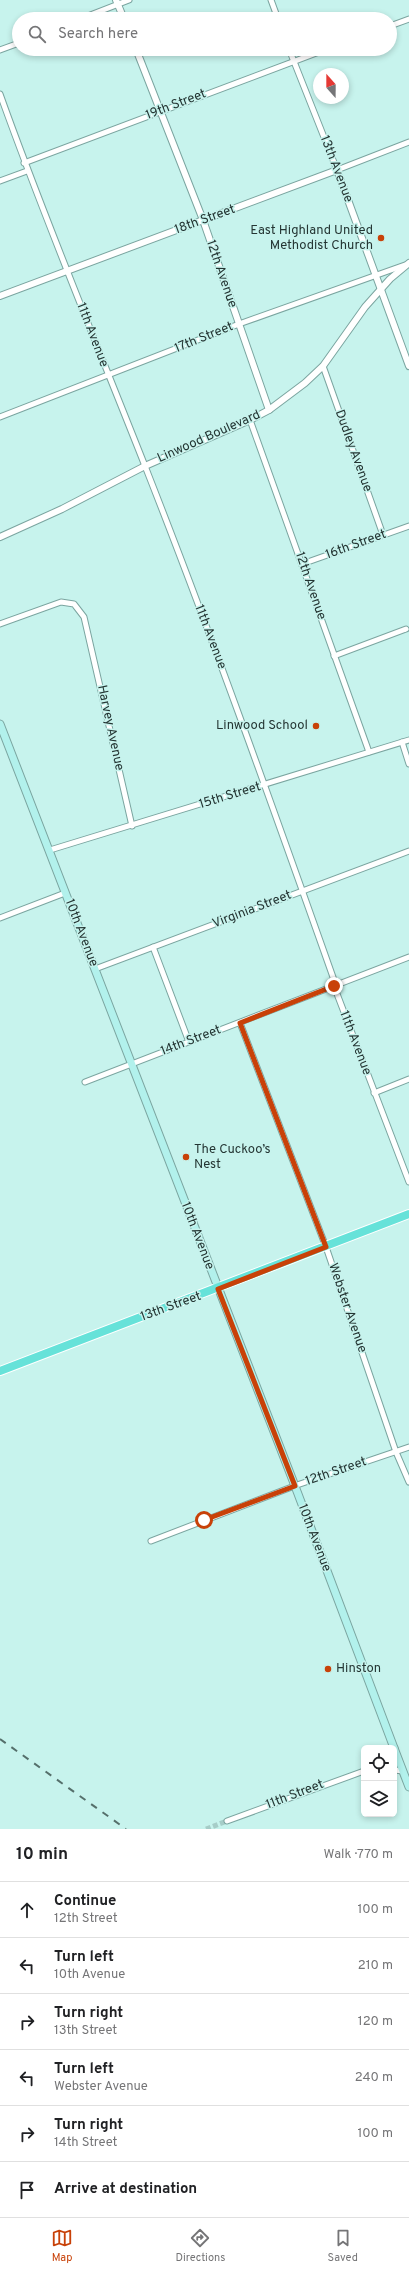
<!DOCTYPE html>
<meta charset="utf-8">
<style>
body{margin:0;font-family:Overpass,sans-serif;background:#f6f6f6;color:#202124}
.controls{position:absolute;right:12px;bottom:12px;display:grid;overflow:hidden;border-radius:6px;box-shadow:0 2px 6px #0003}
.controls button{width:36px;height:36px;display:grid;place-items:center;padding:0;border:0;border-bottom:1px solid #e0e0e0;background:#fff;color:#202124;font:20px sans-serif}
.compass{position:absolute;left:313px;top:68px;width:36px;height:36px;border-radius:50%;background:#fff;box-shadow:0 2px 6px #0003;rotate:339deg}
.stop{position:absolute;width:12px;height:12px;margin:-9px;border:3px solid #c84108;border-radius:50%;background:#fff}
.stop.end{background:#c84108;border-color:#fff;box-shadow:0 1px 4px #0008}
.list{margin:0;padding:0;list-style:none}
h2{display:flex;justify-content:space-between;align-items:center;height:52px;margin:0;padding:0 16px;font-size:17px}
h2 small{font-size:13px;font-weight:400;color:#757577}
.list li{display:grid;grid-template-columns:26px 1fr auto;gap:12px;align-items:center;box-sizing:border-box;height:56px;padding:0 16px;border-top:1px solid #e0e0e0}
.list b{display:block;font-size:15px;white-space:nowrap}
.list p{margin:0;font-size:13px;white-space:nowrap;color:#757577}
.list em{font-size:13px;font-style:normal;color:#757577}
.icon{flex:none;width:22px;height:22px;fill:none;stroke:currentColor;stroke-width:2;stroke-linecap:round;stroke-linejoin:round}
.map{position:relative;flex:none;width:409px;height:1829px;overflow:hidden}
.search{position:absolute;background:#fff;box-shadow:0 2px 6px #0003;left:12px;right:12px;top:12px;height:44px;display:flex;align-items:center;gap:10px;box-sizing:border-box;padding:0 14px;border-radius:22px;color:#757577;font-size:15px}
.sheet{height:388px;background:#fff}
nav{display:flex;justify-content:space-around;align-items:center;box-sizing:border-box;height:56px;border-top:1px solid #e0e0e0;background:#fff;font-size:11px;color:#757577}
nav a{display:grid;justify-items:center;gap:2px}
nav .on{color:#c84108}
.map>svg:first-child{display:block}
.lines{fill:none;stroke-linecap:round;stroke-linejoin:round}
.minor-tunnel{stroke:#a6cdc8;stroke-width:5;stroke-dasharray:5 2.5;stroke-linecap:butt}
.minor-casing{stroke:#7ba5a0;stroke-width:7}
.tertiary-casing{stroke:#7ba5a0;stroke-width:8}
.secondary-casing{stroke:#7ba5a0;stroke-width:9}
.primary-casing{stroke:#fff;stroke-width:10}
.minor{stroke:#fff;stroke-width:5}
.tertiary{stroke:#fff;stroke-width:6}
.secondary{stroke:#b2f1ec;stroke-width:7}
.primary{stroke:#66e2d9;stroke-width:8}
.rail{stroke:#556f6b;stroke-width:2;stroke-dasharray:7 7;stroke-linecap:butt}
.route{stroke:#c84108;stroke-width:5}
.poi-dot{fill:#c84108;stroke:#c7f3ed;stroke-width:1.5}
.labels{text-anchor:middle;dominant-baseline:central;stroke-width:3;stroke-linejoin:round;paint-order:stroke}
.street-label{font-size:13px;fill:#243533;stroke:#c7f3ed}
.poi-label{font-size:13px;fill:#243533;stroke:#c7f3ed;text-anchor:end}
</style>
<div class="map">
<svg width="409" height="1829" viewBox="0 0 409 1829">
<rect width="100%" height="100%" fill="#c7f3ed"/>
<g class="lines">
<path class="minor-tunnel" d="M206 1829 227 1821"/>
<defs>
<g id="minor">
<path d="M271 0 278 19"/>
<path d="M80 19 129 0"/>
<path d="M390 26 409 19"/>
<path d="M289 49 337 170 409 142"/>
<path d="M0 50 19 43"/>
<path d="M0 94C45 220 96 342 145 466 212 636 273 808 334 980V986L409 1182"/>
<path d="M24 163 327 49"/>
<path d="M0 181 27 171"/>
<path d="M323 366 383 535"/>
<path d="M0 417 239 324 405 265"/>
<path d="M250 420 369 752"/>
<path d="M302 564 409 526"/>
<path d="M0 624 61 602 74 604 84 617 132 826"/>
<path d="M334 656 406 629"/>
<path d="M402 742 409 764"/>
<path d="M50 850 409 740"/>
<path d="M0 918 65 893"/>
<path d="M153 947 189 1042"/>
<path d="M95 969 409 851"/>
<path d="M240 1023 326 1247 396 1452 409 1482"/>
<path d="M85 1082 409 957"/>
<path d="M374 1093 409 1079"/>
<path d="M151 1541 297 1485 409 1447"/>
<path d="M394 1770 403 1771"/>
<path d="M227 1821 364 1771"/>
</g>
<g id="tertiary">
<path d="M116 0 124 19"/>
<path d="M136 49 203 220 269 410"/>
<path d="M0 296 337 170 409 366"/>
<path d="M0 537 62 509 145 466 250 420 269 410 305 383 323 366 365 307 390 279 409 263"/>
</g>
<g id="secondary">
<path d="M0 724 295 1486 394 1748"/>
<path d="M394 1748 409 1787"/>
</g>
<path id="primary" d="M0 1371 409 1214"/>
</defs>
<use href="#minor" class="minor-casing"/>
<use href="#tertiary" class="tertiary-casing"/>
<use href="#secondary" class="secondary-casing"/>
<use href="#primary" class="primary-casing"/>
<use href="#minor" class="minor"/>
<use href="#tertiary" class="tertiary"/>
<use href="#secondary" class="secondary"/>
<use href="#primary" class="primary"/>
<path class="rail" d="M0 1739 126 1829"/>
</g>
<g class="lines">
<path class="route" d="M204 1520 295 1486 218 1289 326 1247 240 1023 334 986"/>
</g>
<g class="poi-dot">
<circle cx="381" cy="238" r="4"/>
<circle cx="316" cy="726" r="4"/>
<circle cx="186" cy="1157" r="4"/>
<circle cx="328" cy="1669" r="4"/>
</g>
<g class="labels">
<g class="street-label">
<text transform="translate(176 105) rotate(-21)">19th Street</text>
<text transform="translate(336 169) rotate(69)">13th Avenue</text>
<text transform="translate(205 220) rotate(-20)">18th Street</text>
<text transform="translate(221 274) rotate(71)">12th Avenue</text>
<text transform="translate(92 335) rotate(69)">11th Avenue</text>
<text transform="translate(204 338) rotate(-22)">17th Street</text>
<text transform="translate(209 437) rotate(-24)">Linwood Boulevard</text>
<text transform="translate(353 451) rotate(70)">Dudley Avenue</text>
<text transform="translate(356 545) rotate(-20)">16th Street</text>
<text transform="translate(310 586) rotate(71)">12th Avenue</text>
<text transform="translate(210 637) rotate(69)">11th Avenue</text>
<text transform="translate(110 728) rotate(78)">Harvey Avenue</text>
<text transform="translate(230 796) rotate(-17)">15th Street</text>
<text transform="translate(252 910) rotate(-21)">Virginia Street</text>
<text transform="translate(81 933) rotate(69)">10th Avenue</text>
<text transform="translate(191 1041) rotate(-21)">14th Street</text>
<text transform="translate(355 1043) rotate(69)">11th Avenue</text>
<text transform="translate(197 1236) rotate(69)">10th Avenue</text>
<text transform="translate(171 1307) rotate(-20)">13th Street</text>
<text transform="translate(347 1308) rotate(71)">Webster Avenue</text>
<text transform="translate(336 1472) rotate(-19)">12th Street</text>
<text transform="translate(314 1538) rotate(69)">10th Avenue</text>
<text transform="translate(295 1795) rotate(-21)">11th Street</text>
</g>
<g class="poi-label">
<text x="373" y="231">East Highland United<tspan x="373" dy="15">Methodist Church</tspan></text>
<text x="308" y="726">Linwood School</text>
<text x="194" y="1150" text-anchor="start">The Cuckoo’s<tspan x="194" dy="15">Nest</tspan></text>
<text x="336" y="1669" text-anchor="start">Hinston</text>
</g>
</g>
</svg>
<div class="controls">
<button><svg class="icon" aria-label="locate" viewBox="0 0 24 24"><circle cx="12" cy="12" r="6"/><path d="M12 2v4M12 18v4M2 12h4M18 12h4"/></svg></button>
<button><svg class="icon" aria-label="layers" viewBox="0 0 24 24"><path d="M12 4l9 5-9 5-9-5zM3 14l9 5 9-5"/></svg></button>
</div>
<svg class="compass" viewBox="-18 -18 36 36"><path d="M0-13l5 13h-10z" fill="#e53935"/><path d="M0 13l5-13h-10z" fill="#757577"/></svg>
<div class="stop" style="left:204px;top:1520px"></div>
<div class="stop end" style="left:334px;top:986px"></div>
<div class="search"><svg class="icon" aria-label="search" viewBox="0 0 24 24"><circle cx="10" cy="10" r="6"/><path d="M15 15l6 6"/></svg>Search here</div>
</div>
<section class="sheet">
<h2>10 min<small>Walk · 770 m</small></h2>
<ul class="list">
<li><svg class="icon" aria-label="ahead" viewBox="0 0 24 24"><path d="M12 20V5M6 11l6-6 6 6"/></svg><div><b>Continue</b><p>12th Street</p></div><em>100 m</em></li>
<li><svg class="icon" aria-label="left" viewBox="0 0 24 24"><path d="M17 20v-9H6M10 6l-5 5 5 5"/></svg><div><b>Turn left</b><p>10th Avenue</p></div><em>210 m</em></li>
<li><svg class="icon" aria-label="right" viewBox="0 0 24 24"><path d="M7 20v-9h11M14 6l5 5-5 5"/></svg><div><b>Turn right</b><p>13th Street</p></div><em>120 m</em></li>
<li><svg class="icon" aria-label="left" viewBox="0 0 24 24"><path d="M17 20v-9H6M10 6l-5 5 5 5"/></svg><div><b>Turn left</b><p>Webster Avenue</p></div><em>240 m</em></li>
<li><svg class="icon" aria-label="right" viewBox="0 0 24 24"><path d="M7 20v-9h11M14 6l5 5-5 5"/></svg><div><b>Turn right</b><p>14th Street</p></div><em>100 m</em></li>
<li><svg class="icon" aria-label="arrive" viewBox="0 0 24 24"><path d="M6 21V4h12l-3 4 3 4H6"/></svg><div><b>Arrive at destination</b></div></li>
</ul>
</section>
<nav>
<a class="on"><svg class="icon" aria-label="map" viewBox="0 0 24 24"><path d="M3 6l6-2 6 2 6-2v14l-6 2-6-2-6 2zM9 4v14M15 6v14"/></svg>Map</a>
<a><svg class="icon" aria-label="directions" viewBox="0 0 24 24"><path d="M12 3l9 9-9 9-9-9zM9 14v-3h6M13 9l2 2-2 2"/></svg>Directions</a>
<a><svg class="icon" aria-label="saved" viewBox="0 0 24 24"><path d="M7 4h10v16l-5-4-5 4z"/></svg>Saved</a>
</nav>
